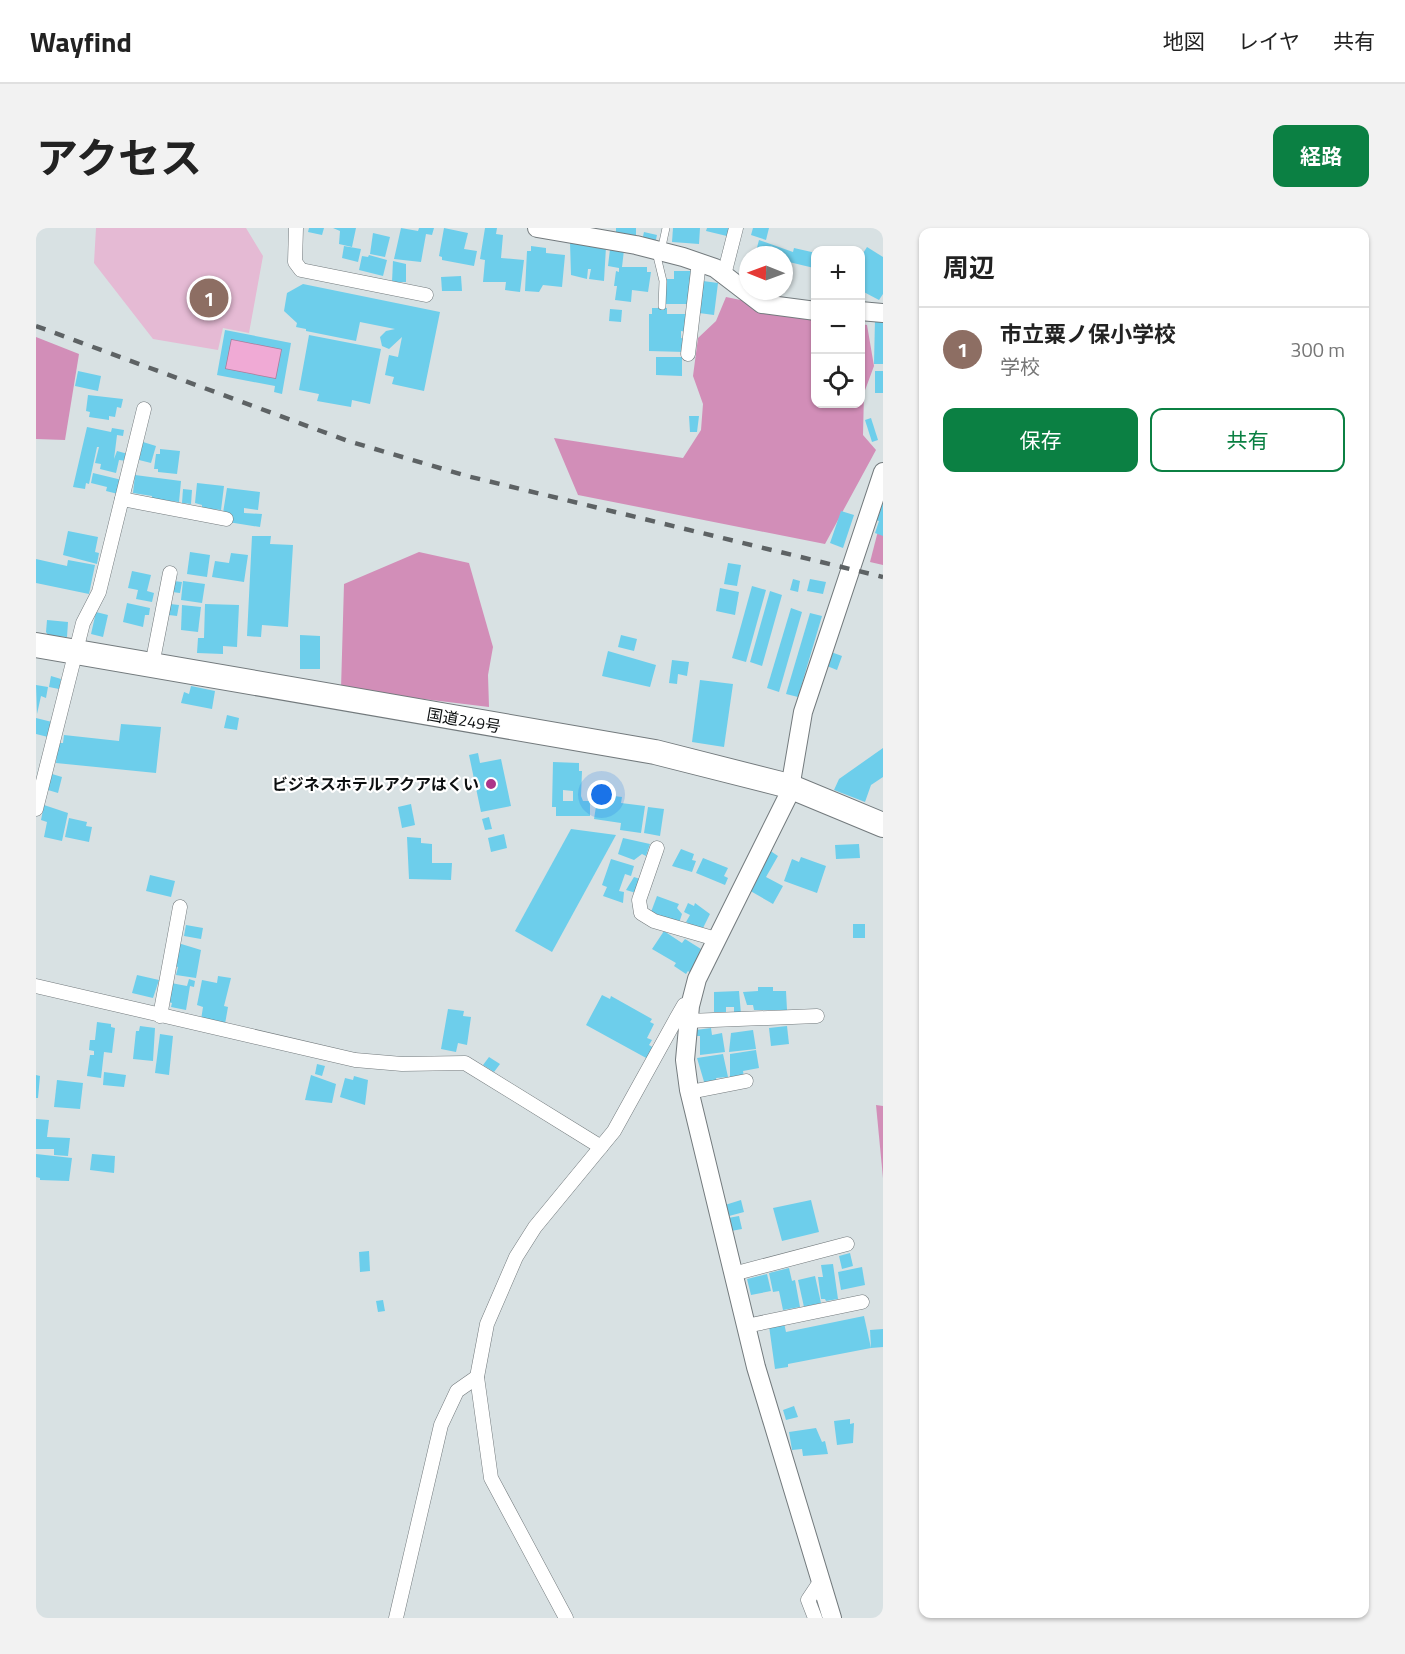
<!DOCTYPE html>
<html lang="ja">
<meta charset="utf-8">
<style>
body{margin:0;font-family:"Titillium Web","Noto Sans JP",sans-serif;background:#f2f2f2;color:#222}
.controls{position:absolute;right:18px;top:18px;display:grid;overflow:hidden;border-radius:12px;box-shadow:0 2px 4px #0004}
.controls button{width:54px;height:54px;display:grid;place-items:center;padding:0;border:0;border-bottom:2px solid #e0e0e0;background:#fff;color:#222;font:30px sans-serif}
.compass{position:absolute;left:703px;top:18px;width:54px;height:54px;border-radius:50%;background:#fff;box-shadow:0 2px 4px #0004;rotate:271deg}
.you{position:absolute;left:566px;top:567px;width:21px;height:21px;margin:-15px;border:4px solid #fff;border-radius:50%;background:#1a73e8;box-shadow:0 0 0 9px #1a73e833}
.badge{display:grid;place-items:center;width:39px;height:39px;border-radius:50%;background:#0b8043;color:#fff;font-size:20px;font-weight:700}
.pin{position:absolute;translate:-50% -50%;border:3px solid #fff;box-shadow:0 2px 6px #0006}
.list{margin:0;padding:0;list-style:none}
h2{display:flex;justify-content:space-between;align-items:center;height:78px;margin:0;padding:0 24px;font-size:26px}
h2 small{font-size:20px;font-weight:400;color:#767676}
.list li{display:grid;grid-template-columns:39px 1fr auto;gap:18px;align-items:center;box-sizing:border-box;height:84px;padding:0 24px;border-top:2px solid #e0e0e0}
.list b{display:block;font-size:22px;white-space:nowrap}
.list p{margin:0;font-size:20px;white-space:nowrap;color:#767676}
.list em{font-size:20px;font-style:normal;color:#767676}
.actions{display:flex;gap:12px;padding:18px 24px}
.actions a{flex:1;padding:14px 0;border:2px solid #0b8043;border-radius:12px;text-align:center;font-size:21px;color:#0b8043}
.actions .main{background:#0b8043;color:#fff}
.icon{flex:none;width:33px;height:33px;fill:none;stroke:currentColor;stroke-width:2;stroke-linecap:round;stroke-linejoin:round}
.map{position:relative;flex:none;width:847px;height:1390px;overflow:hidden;border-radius:12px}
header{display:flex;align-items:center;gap:36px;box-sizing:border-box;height:84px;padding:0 30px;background:#fff;border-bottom:2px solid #e0e0e0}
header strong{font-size:28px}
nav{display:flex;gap:33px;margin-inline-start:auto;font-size:21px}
.intro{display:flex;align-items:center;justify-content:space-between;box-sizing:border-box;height:144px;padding:0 36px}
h1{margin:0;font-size:42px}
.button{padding:15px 27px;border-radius:12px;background:#0b8043;color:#fff;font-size:21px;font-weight:700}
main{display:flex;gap:36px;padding:0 36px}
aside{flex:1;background:#fff;border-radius:12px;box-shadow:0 2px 4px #0004}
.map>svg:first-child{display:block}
.green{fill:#e5bad4}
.forest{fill:#d28eb8}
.water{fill:#f0aad5;stroke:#ac7c9a;stroke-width:1.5}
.building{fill:#6dceeb;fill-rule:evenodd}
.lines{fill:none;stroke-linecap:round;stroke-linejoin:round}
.lane-casing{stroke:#737a7d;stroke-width:8}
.street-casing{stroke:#737a7d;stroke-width:15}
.secondary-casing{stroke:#737a7d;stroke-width:20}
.highway-casing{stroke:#737a7d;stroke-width:26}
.lane{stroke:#fff;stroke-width:7}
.street{stroke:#fff;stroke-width:14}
.secondary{stroke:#fff;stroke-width:18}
.highway{stroke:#fff;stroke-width:24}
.rail{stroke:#5d6264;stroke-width:4.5;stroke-dasharray:10 10;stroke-linecap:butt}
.poi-dot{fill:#ac3489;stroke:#fff;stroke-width:2}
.labels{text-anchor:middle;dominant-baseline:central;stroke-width:4.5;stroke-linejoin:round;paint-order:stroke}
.street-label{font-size:16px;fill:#0c0f10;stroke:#fff}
.poi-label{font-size:16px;font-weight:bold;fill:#0c0f10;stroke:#fff;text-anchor:end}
</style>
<header>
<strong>Wayfind</strong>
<nav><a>地図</a><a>レイヤ</a><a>共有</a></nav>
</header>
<div class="intro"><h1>アクセス</h1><a class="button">経路</a></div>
<main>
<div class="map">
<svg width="847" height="1390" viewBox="0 0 847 1390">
<rect width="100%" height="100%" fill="#d8e1e3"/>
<path class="green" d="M60 0H210L227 28 213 105 187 100 182 122 117 111 58 35Z"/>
<g class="forest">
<path d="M690 69 779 87 780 176H824L825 96 831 97 838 138 828 165 827 207 840 222 789 316 542 267 518 210 647 230 665 202 667 176 657 148 662 110 680 93Z"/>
<path d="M0 109 43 126 29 212 0 211Z"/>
<path d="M847 298V337L834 334 842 303Z"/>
<path d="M383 324 433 335 457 419 452 447 453 479 305 461 308 356Z"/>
<path d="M840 877 847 878V950Z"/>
</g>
<path class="water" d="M195 111 246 121 240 151 189 141Z"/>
<g class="building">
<path d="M273 0H288L286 7 272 4Z"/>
<path d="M297 0H320L316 19 303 16 304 3Z"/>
<path d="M365 0 382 3 383 0H398L396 7 390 6 385 34 358 31Z"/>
<path d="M408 0 432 5 428 21 441 23 438 38 406 32V29L403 28Z"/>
<path d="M449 0H461L460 6 467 7 465 30 488 32 484 64 469 62 470 54H447L449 32 444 31Z"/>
<path d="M580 0H600V8L580 7Z"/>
<path d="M637 0H664L663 16 636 14Z"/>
<path d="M671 0H697L695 9 670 3Z"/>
<path d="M717 0H733L730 12 715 7Z"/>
<path d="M608 4 621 7 619 16 606 13Z"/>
<path d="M337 5 354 9 349 29 334 26Z"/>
<path d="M723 12 757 24 758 20 780 25 778 40 753 34 748 51V27H719Z"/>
<path d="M534 14 570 19 568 53 553 51 555 41H552L551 51 535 47Z"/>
<path d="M308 18 325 21 322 34 306 30Z"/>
<path d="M495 18 510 20V25L529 27 526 59 507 57 503 64 489 63 491 23H495Z"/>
<path d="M831 19 847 29V66L843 72 824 62V30Z"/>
<path d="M574 21 588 22 586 39H611V44H615L612 64 596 62 595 74 579 72 581 58H578L580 43 583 44V40L572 38Z"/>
<path d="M333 27 351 32 347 48 323 42 326 28 332 29Z"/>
<path d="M357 33 370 36V54H356Z"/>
<path d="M638 43H655L651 76H629L630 51H638Z"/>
<path d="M425 48 426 63H406L405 49Z"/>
<path d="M667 53 682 55 678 87 663 85Z"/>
<path d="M267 56 404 84 388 163 356 156 358 149 349 147 353 127 362 129 366 109 353 121 346 118 344 109 350 103 359 101 324 94 320 113 270 103V101L260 99 261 95 248 83 251 65Z"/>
<path d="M616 80H631V86H652L651 104 645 103V110L649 111V124L613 123V86H616Z"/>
<path d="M574 81 586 82 585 94 573 93Z"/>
<path d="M839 91H847V136H838Z"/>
<path d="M189 102 255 115 246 166 238 164 239 158 181 147ZM195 111 246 121 240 151 189 141Z"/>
<path d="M273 107 345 121 334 176 316 172 315 179 281 173 283 166 263 162Z"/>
<path d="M620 129H646V148L620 147Z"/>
<path d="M42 143 65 148 62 163 39 158Z"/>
<rect x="839" y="143" width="8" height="22"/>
<path d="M52 167 87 171 85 180 81 179 79 189 73 188V192L53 189 54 184 50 183Z"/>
<path d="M653 188H663L661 204H654Z"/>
<path d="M835 190 842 212 836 214 829 192Z"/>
<path d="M51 199 75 204 76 200 88 202 87 208 81 207 78 231 81 223 92 226 91 233 83 232 80 245 64 241 65 236 59 235 63 219H61L53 256 50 255 49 261 37 259Z"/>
<path d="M107 214 120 218 115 235 103 232Z"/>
<path d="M124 221 144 223 141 246 122 244V241H118L120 226H124Z"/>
<path d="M57 245 86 252 82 266 70 263 71 259 55 255Z"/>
<path d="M99 247 145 253 143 274 116 271V268L97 265Z"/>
<path d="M161 255 188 258 185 282 166 280V277L159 275Z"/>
<path d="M191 260 224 264 222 282 208 280V285L226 286 224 299 192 294 187 285Z"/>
<path d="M147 261 156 262 155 276 146 275Z"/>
<path d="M847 271V308L839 305 843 293 839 292Z"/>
<path d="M805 283 818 287 807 320 794 315Z"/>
<path d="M32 303 62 309 59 324 63 325 61 336 27 327Z"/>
<path d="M216 308H235L234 316 257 317 252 399 226 397 225 409 211 408Z"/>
<path d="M154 324 174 327 171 349 151 346Z"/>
<path d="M195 325 212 327 208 354 176 349 179 333 193 335Z"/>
<path d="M0 331 31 338 32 332 59 337 53 366 0 355Z"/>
<path d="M692 335 705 337 701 358 688 356Z"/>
<path d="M96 343 115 347 111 363 118 365 116 374 100 371 102 362 92 360Z"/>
<path d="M757 351 764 353 762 364 754 362Z"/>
<path d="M774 351 790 354 787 366 771 363Z"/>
<path d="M138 353 146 354 144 365 136 364Z"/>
<path d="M147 353 169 356 166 375 145 372Z"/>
<path d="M716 358 730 362 710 434 696 430Z"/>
<path d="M684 360 703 364 699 387 680 383Z"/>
<path d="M734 363 746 367 726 438 714 434Z"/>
<path d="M91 375 114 380 113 387H109L107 399 87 394Z"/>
<path d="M134 376 143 377 141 388 133 387Z"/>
<path d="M169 376 203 377 201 419 187 418V426L161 425 162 410H168Z"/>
<path d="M146 377 165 379 162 404 145 402Z"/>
<path d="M755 380 766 384 743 464 731 460Z"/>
<path d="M60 384 72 387 67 409 55 406Z"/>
<path d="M774 385 786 388 762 469 750 466Z"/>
<path d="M11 392 32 394 31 409 12 407 10 404Z"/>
<path d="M264 407 284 408V441H264Z"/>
<path d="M585 407 601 411 598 423 582 419Z"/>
<path d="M572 423 620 437 614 459 566 448Z"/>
<path d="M795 424 806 428 801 442 791 438Z"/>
<path d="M636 432 653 434 651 448 642 446 641 456 633 455Z"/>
<path d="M15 448 25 451 23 461 13 459Z"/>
<path d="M664 452 697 456 688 519 656 514Z"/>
<path d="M0 457 12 459 10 470 5 468 1 486Z"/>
<path d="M155 458 179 463 176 481 145 475 148 464 153 466Z"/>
<path d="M191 487 203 490 201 502 188 500Z"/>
<path d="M0 490 16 494 12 509 0 506Z"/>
<path d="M85 496 125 499 120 545 20 535 22 515H27L28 507 83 513Z"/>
<path d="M847 520V549L835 557 829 574 798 562 803 551Z"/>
<path d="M442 525 444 535 465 531 475 578 445 584 433 527Z"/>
<path d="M517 534 543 535V543H546L545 568 547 573H554V588H520V579H516ZM527 562 537 563V573H527Z"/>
<path d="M16 546 26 549 22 565 12 562Z"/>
<path d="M562 566 586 569 585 575 609 578 605 605 584 602 585 595 558 591Z"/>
<path d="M375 576 379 597 366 600 362 579Z"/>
<path d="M8 577 32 585 26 613 8 609 11 594 5 592Z"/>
<path d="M612 579 628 581 624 608 608 605Z"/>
<path d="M453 589 456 601 449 602 446 591Z"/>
<path d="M33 590 51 594 50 598 56 599 53 614 29 609Z"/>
<path d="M535 601 580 607 516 724 479 703Z"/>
<path d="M468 606 471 620 455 624 452 610Z"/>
<path d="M371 609 385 610V615L396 616V635H416L415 652 373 651Z"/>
<path d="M587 610 614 616 610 628 606 626 598 632 582 626Z"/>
<path d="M823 616 824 630 800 631 799 617Z"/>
<path d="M645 621 658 626 656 632 660 633 656 644 636 638Z"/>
<path d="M733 622 742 628 730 649 747 658 737 676 711 661Z"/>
<path d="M765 629 790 638 781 665 748 653 756 631 763 634Z"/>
<path d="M667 630 692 640 688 648 692 650 689 657 660 645Z"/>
<path d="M575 631 598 638 595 648 589 646 583 663 588 664 587 675 567 668 571 659 566 657Z"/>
<path d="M114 647 139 653 135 669 110 663Z"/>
<path d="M598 649 604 651 600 665 590 662Z"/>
<path d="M621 668 643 676 641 680 646 686 643 695 615 684Z"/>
<path d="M652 675 658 678 659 675 674 686 666 702 650 694 654 687 648 684Z"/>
<rect x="817" y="696" width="12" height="14"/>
<path d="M150 697 167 700 165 711 148 708Z"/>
<path d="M628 703 646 715 649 711 665 721 663 725 667 728 656 746 652 743 650 746 638 738 640 735 616 721Z"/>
<path d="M142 715 165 722 160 750 140 747 142 739 138 738Z"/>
<path d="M101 747 123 752 117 770 96 765Z"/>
<path d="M182 748 195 750 188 778 192 779 189 796 165 792 167 779 161 777 166 752 181 755Z"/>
<path d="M153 751 159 753 158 759 154 758 150 782 135 779 136 775 132 774 135 755 151 758Z"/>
<path d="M722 759H737V763H750L751 782H718L717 777H711L707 764 722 763Z"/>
<path d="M703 763 705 786 698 787V779H690V784H678V764Z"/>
<path d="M566 767 574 771 575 768 616 791 614 794 618 796 611 810 616 812 613 817 618 820 612 831 550 797Z"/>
<path d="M412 781 428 783 427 788 435 789 431 817 422 815 420 824 405 821Z"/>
<path d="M61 794 75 796V799L79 800 76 825 68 824 65 850 51 848 54 827H58V823L53 822 54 812H59Z"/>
<path d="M104 798 119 800 117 833 97 831 100 803H103Z"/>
<path d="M751 798 753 816 735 818 733 800Z"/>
<path d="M675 800 676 807 686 805 689 824 664 827V808H661L660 802Z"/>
<path d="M717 802 720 821 693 824 695 805Z"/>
<path d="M124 806 137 808 133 847 119 845Z"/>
<path d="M720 822 723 840 707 843 708 849 694 851V826Z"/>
<path d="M687 826 692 849 680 850 681 855 669 857 661 830Z"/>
<path d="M453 829 464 836 458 844 447 837Z"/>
<path d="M281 836 289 838 286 848 279 846Z"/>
<path d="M68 844 90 847 88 859 67 857Z"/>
<path d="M0 847 4 848 2 870H0Z"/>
<path d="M275 847 300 856 296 875 269 872Z"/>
<path d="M318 848 332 852 329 877 304 869 309 850 317 852Z"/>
<path d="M21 852 47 855 44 881 18 879Z"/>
<path d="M0 891 13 892 11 909 34 910 32 928 18 927V921H0Z"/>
<path d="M0 926 36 930 33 953 4 952V950L0 949Z"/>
<path d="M56 926 79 928 78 945 54 942Z"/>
<path d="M705 972 708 984 693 988 689 977Z"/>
<path d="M775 972 783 1004 746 1013 737 980Z"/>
<path d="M703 988 706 1001 695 1003 692 990Z"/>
<path d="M333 1023 334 1043 324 1044 323 1024Z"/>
<path d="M814 1025 817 1038 806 1041 803 1028Z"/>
<path d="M797 1036 802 1071 790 1073 789 1071H785L782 1049H787L785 1037Z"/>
<path d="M826 1039 829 1057 805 1062 802 1044Z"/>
<path d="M753 1040 756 1053 759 1052 764 1079 747 1082 743 1063 737 1064 733 1045Z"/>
<path d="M731 1046 735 1063 715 1067 711 1051Z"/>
<path d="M779 1048 785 1075 768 1079 762 1052Z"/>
<path d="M347 1072 349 1083 342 1084 340 1073Z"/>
<path d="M828 1088 835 1120 752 1136V1139L739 1141 733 1098 748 1095 750 1104Z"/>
<path d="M847 1101V1119L835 1120 834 1102Z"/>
<path d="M758 1178 762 1189 750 1192 747 1182Z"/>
<path d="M814 1191V1196L818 1195 817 1215 801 1217 798 1193Z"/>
<path d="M780 1200 786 1214 789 1213 792 1226 767 1228 766 1221 756 1222 753 1204Z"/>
</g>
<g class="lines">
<defs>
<g id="lane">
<path d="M625 23 630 0"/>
<path d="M620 24 627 53 626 78"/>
</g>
<g id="street">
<path d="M260 0 259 34 265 42 390 67"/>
<path d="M688 47 700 0"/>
<path d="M652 126 663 34"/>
<path d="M86 271 190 291"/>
<path d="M116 437 134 345"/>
<path d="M0 581 47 395 63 364 108 181"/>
<path d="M621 620 603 672 605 685 618 693 680 711"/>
<path d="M0 758 319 832 366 836 429 835 565 919"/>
<path d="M124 788 144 679"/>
<path d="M652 793 781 788"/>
<path d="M654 864 710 853"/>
<path d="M697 1046 811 1016"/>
<path d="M710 1098 826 1074"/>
<path d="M360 1390 405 1197 421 1163 441 1149"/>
<path d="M530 1390 455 1250 441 1149 451 1096 480 1029 499 999 578 903 640 791 648 777 654 778"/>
<path d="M779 1390 772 1372 784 1354"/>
</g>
<g id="secondary">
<path d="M501 0 600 17 647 29 679 40 726 76 780 83"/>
<path d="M824 83 847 85"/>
<path d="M796 1390 720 1139 653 862 649 832 654 778 661 751 753 566 767 484 847 244"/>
</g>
<path id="highway" d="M0 417 619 524 753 558 847 597"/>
</defs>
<use href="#lane" class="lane-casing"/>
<use href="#street" class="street-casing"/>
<use href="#secondary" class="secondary-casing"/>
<use href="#highway" class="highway-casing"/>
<use href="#lane" class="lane"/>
<use href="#street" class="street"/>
<use href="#secondary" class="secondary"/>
<use href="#highway" class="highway"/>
<path class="rail" d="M0 98 312 213 431 248 847 349"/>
</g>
<circle class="poi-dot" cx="455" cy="556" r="6"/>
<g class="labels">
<g class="street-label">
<text transform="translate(428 492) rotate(10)">国道249号</text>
</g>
<g class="poi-label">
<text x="443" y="556">ビジネスホテルアクアはくい</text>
</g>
</g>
</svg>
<div class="controls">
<button>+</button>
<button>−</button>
<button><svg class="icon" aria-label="locate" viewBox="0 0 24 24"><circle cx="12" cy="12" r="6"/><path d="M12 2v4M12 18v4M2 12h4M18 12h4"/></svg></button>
</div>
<svg class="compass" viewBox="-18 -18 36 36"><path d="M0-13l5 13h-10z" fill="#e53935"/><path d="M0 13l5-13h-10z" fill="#767676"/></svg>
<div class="you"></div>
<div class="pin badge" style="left:173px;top:70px;background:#8d6e63">1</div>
</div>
<aside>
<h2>周辺<small></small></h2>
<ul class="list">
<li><span class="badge" style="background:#8d6e63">1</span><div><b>市立粟ノ保小学校</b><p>学校</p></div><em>300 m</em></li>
</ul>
<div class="actions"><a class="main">保存</a><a>共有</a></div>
</aside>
</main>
